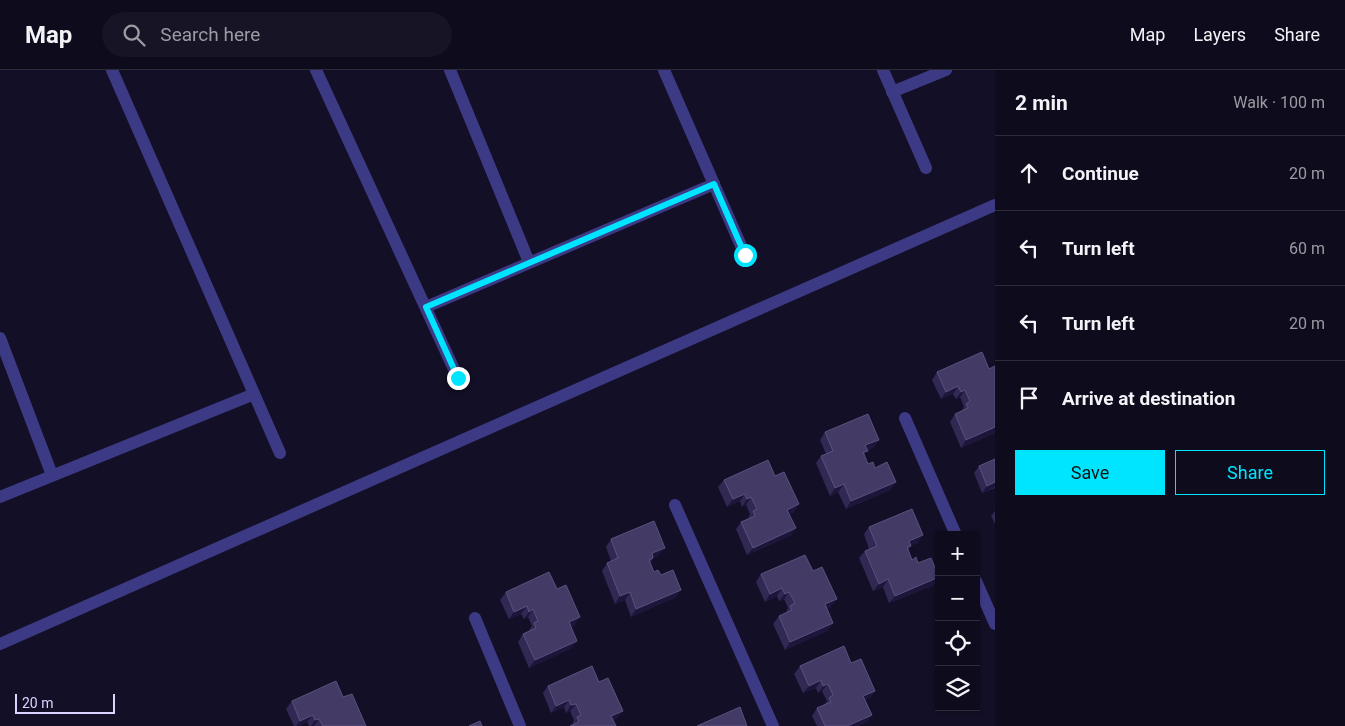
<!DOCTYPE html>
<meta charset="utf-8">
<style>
body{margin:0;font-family:Roboto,sans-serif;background:#171425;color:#f1f3f6}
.controls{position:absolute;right:15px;bottom:15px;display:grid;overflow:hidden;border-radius:0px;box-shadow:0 1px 4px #0004}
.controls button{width:45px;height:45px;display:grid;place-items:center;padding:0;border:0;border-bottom:1px solid #2e2b3b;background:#0e0b1c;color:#f1f3f6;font:25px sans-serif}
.scale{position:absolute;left:15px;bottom:12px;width:100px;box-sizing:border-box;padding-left:5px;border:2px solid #d9d4ff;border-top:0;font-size:14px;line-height:18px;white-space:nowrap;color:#d9d4ff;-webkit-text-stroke:4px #130f26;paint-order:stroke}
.stop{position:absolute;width:15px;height:15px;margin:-11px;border:4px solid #00e5ff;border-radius:50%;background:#fff}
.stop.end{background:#00e5ff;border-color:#fff;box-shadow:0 1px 5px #0008}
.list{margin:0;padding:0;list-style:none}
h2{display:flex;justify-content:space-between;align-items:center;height:65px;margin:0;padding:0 20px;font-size:21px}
h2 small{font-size:16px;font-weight:400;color:#9b9ba3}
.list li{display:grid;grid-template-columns:32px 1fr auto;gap:15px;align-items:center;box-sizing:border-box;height:75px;padding:0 20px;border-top:1px solid #2e2b3b}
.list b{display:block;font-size:19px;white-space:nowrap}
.list em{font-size:16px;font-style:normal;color:#9b9ba3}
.actions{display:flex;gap:10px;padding:15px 20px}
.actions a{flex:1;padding:11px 0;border:1px solid #00e5ff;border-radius:0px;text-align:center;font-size:18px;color:#00e5ff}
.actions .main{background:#00e5ff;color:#111}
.icon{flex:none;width:28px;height:28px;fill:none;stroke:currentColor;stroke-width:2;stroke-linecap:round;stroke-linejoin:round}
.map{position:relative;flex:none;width:995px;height:656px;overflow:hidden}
header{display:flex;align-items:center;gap:30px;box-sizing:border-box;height:70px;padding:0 25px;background:#0e0b1c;border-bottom:1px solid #2e2b3b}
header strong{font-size:24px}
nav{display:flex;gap:28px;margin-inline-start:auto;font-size:18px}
.search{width:350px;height:45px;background:#171425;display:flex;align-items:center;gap:12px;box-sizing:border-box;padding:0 18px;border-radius:28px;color:#9b9ba3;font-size:19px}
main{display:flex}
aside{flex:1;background:#0e0b1c}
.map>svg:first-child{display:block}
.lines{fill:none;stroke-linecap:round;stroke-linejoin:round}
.minor{stroke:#3d3a85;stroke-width:12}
.wall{fill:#312854}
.shaded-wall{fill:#1d163a}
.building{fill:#433a66;stroke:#5a527e}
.route{stroke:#00e5ff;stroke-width:6}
</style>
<header>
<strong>Map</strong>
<div class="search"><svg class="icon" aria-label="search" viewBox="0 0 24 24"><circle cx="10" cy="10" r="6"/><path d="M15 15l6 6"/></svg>Search here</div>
<nav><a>Map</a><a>Layers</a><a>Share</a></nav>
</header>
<main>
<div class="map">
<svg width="995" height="656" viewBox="0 0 995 656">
<rect width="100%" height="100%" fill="#130f26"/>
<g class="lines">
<g class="minor">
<path d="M112 0 280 383"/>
<path d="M316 0 458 308"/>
<path d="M450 0 529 192"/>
<path d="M664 0 745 185"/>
<path d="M883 0 926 98"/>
<path d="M892 22 946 0"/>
<path d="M426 237 714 114"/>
<path d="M0 268 52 405"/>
<path d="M905 348 956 465"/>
<path d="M0 427 254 324"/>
<path d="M675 435 773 656"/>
<path d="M976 511 995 554"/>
<path d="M475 548 520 656"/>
<path d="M0 574 995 135"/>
</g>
</g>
<g class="wall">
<path d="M995 296V363L961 378 950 352 955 344 961 342 964 337 960 327 956 329 953 324 941 329 932 310 937 302 989 299Z"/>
<path d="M825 362 874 378 867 380 864 385 868 394 875 398 896 412 890 420 846 439 838 422 830 426 816 393 821 386 826 384 820 370Z"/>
<path d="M995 389V418L982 423 974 403 979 396Z"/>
<path d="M775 406 794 442 789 444 796 458 790 466 747 485 736 459 741 452 748 449 750 444 746 435 742 437 740 431 727 437 718 417 724 410Z"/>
<path d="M995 441V454L991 446Z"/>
<path d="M869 457 918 473 911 475 908 480 912 490 918 493 934 515 889 533 883 517 873 521 859 488 865 481 869 479 864 464Z"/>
<path d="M611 469 659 485 653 488 650 493 654 502 661 505 676 527 631 547 625 530 615 534 602 501 607 493 611 491 606 477Z"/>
<path d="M813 501 831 537 827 539 833 553 827 561 785 580 773 554 779 546 785 544 788 538 784 529 779 531 777 526 765 532 756 512 761 504Z"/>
<path d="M557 519 575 555 571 557 572 578 529 598 518 572 523 564 529 561V560L532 556 528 547 524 549 521 544 509 549 500 530 506 522Z"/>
<path d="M851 593 875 621 870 628 865 630 872 645 867 652 858 656H817L812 646 817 638 824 635 827 631 822 621 818 623 816 618 803 623 794 604 800 596Z"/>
<path d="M599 612 623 641 617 648 613 650 572 655 574 650 570 641 566 643 564 637 551 643 543 623 548 616Z"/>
<path d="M343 627 366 656H309L307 652 300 656H294L286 639 292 631Z"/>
</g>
<g class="shaded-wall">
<path d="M958 316 953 324 941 329 946 322Z"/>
<path d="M965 320 960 327 956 329 961 322Z"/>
<path d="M995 357V363L961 378 966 370Z"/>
<path d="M879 370 874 378 860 383 865 375Z"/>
<path d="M896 412 890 420 846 439 851 431Z"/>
<path d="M995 412V417L982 423 987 416Z"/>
<path d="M844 414 838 422 830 426 835 418Z"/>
<path d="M745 424 740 431 727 437 733 429Z"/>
<path d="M751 427 746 435 742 437 747 429Z"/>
<path d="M799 434 794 442 782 447 787 440Z"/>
<path d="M796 458 790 466 747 485 753 478Z"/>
<path d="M923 465 918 473 904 478 909 471Z"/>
<path d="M665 478 659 485 646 491 652 483Z"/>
<path d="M939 507 934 515 889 533 895 526Z"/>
<path d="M888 509 883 517 873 521 879 514Z"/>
<path d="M782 518 777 526 765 532 770 524Z"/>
<path d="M681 520 676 527 631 547 636 539Z"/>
<path d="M630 522 625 530 615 534 620 526Z"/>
<path d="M789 522 784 529 779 531 785 524Z"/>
<path d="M837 529 831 537 819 542 825 534Z"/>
<path d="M527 536 521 544 509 549 514 542Z"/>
<path d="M533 539 528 547 524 549 529 542Z"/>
<path d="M580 547 575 555 564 560 569 552Z"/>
<path d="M833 553 827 561 785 580 790 572Z"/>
<path d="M577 571 572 578 529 598 535 590Z"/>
<path d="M821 610 816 618 803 623 809 616Z"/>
<path d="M828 614 822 621 818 623 823 616Z"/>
<path d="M875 621 870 628 858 634 863 626Z"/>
<path d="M569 630 564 637 551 643 556 636Z"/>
<path d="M576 634 570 641 566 643 571 635Z"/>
<path d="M623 641 617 648 606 653 611 646Z"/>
<path d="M313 645 307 652 300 656H296L300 651Z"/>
<path d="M872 645 867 652 858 656H847Z"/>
<path d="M319 649 314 656H311L315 650Z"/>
</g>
<g class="building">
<path d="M982 282 989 299 995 296V357L966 370 955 344 968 338 966 334 970 331 965 320 961 322 958 316 946 322 937 302Z"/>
<path d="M868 344 879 370 865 375 868 381 863 382 868 394 873 392 875 398 887 392 896 412 851 431 844 414 835 418 821 386 833 381 825 362Z"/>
<path d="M995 389V412L987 416 979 396Z"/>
<path d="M768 390 775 406 784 402 799 434 787 440 796 458 753 478 741 452 755 446 753 441 757 439 751 427 747 429 745 424 733 429 724 410Z"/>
<path d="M912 439 923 465 909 471 911 476 907 477 912 490 916 487 918 493 931 488 939 507 895 526 888 509 879 514 865 481 877 476 869 457Z"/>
<path d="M654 451 665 478 652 483 653 488 649 490 654 502 658 500 661 505 673 500 681 520 636 539 630 522 620 526 607 493 618 488 611 469Z"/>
<path d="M805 485 813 501 822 497 837 529 825 534 833 553 790 572 779 546 792 540 790 536 795 533 789 522 785 524 782 518 770 524 761 504Z"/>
<path d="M549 502 557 519 566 515 580 547 569 552 577 571 535 590 523 564 536 558 534 553 538 551 533 539 529 542 527 536 514 542 506 522Z"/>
<path d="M844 576 851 593 861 589 875 621 863 626 872 645 847 656H825L817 638 831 632 829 628 833 625 828 614 823 616 821 610 809 616 800 596Z"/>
<path d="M592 596 599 612 608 608 623 641 611 646 616 656H570L579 652 577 647 581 645 576 634 571 635 569 630 556 636 548 616Z"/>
<path d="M336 611 343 627 352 624 366 656H323L319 649 315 650 313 645 300 651 292 631Z"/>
<path d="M740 637 747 656H697Z"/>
<path d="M480 651 482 656H469Z"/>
</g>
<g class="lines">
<path class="route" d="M458 308 426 237 714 114 745 185"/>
</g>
</svg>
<div class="controls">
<button>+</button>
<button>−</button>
<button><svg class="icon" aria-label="locate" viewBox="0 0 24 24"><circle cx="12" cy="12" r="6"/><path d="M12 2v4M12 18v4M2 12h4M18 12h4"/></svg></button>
<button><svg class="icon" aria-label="layers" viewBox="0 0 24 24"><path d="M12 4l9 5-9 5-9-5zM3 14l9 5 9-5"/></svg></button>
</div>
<div class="scale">20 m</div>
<div class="stop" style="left:745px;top:185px"></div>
<div class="stop end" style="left:458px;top:308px"></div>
</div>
<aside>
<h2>2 min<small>Walk · 100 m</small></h2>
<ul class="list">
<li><svg class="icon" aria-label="ahead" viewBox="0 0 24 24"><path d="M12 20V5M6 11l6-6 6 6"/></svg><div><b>Continue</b></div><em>20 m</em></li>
<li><svg class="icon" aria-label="left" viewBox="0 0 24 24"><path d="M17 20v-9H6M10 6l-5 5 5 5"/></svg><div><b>Turn left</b></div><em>60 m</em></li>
<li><svg class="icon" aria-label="left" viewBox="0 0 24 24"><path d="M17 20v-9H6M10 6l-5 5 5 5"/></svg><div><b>Turn left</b></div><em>20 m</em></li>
<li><svg class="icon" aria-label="arrive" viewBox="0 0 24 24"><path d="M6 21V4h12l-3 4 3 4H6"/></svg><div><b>Arrive at destination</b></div></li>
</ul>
<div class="actions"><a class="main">Save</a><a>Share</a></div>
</aside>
</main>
